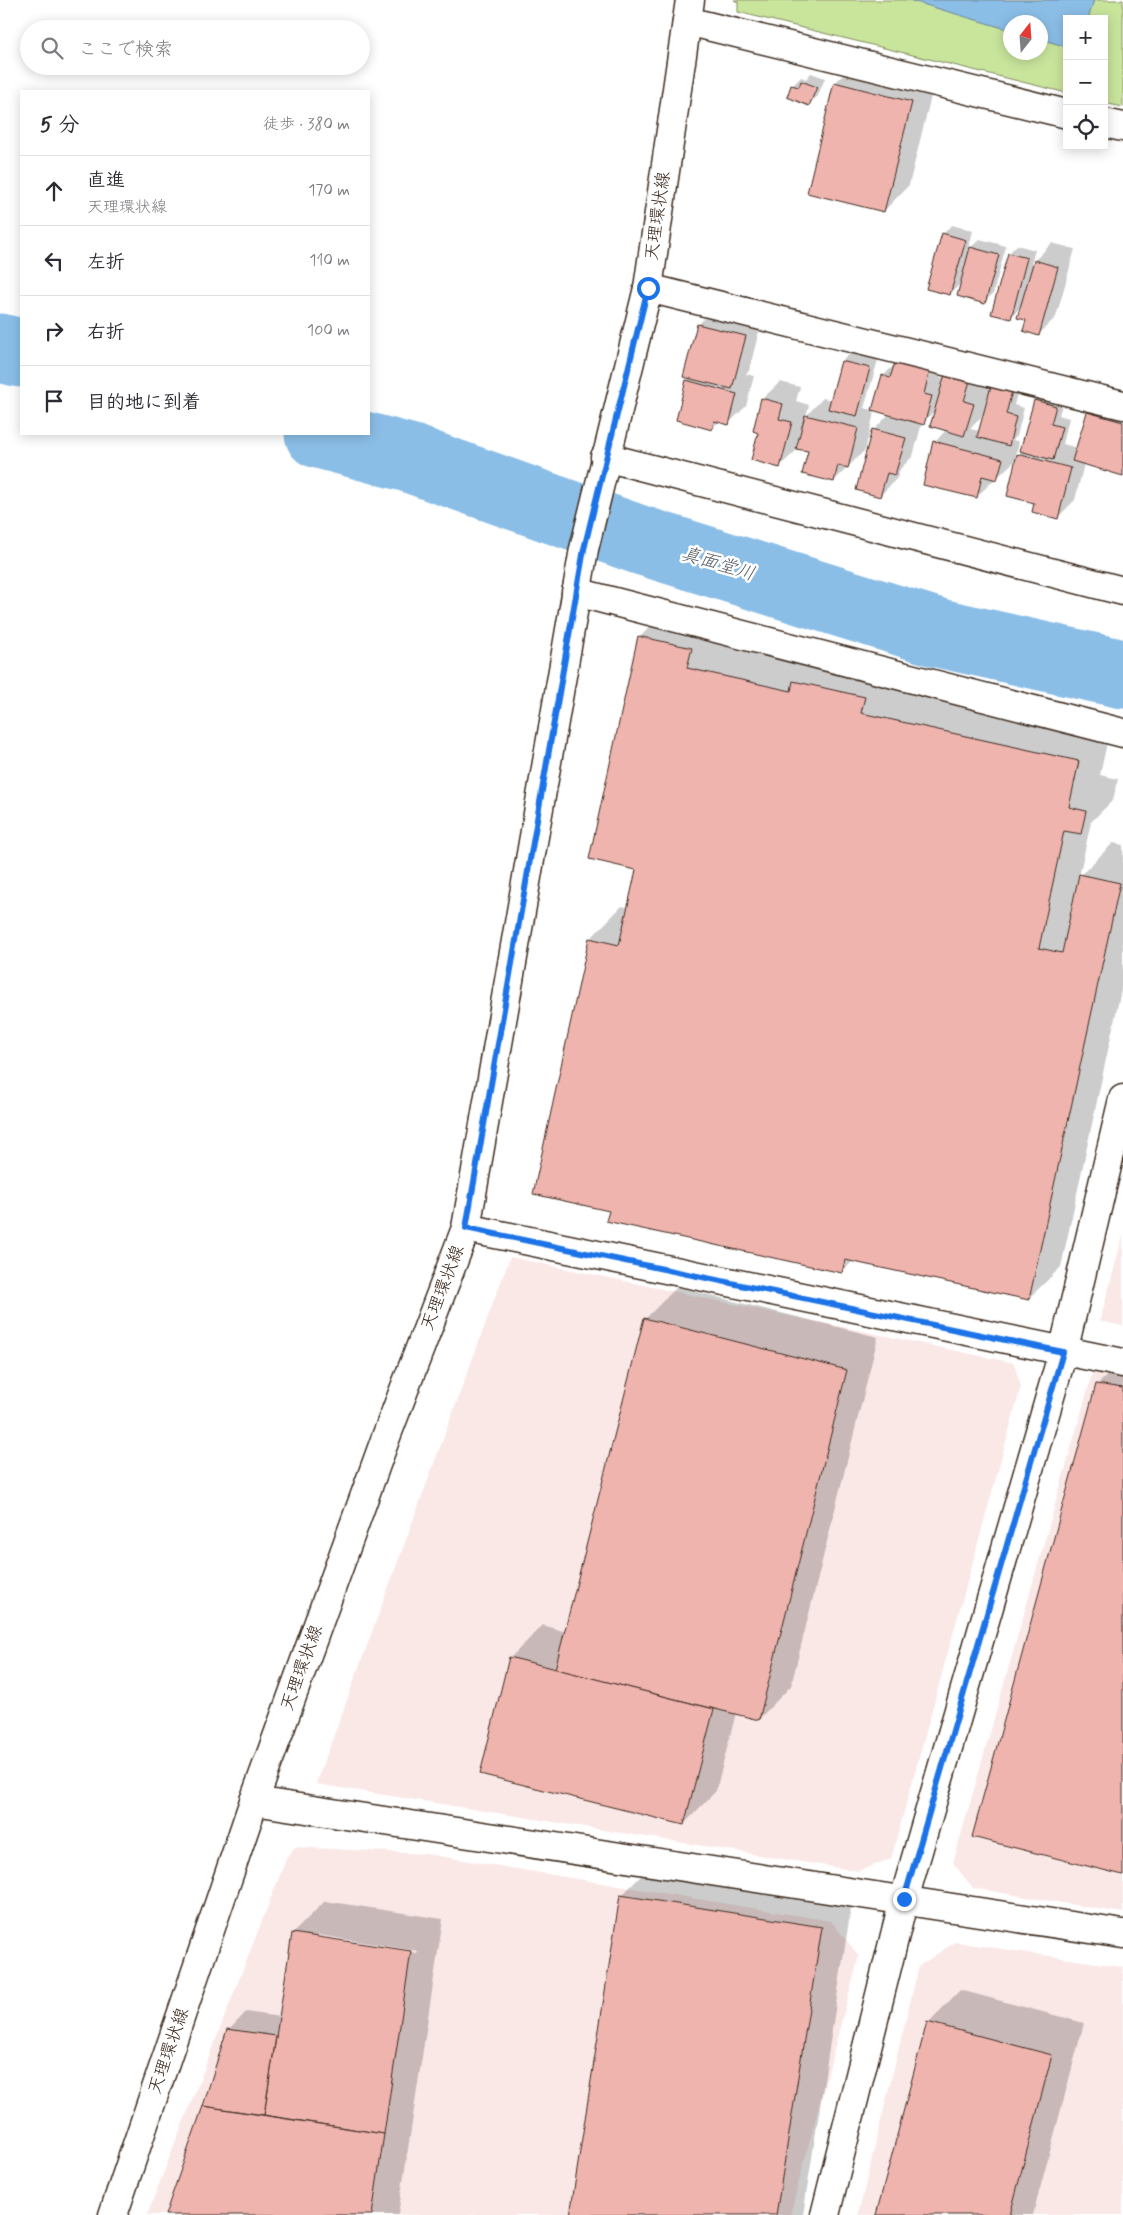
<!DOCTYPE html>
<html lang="ja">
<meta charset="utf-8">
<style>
body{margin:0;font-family:Mynerve,"Klee One",sans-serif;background:#f2f2f3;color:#2b2b33}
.controls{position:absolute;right:15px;top:15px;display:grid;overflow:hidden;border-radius:0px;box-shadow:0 2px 12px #0003}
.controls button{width:45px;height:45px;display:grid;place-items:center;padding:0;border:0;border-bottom:1px solid #e1e1e2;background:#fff;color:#2b2b33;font:25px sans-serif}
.compass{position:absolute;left:1003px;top:15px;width:45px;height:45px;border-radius:50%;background:#fff;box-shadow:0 2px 12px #0003;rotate:17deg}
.stop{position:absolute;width:15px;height:15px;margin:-11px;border:4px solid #1a73e8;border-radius:50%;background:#fff}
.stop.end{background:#1a73e8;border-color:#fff;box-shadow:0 1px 5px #0008}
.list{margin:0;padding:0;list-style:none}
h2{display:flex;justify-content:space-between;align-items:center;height:65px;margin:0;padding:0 20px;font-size:21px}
h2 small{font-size:16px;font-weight:400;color:#7c7c81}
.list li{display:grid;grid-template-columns:32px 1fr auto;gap:15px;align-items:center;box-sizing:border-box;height:70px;padding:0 20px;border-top:1px solid #e1e1e2}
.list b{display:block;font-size:19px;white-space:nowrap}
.list p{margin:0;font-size:16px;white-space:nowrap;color:#7c7c81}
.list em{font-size:16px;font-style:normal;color:#7c7c81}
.icon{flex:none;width:28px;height:28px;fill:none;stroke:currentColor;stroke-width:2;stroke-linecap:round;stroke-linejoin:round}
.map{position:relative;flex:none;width:1123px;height:2215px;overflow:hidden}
.search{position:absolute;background:#fff;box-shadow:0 2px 12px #0003;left:20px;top:20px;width:350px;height:55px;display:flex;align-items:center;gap:12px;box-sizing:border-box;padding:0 18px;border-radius:28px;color:#7c7c81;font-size:19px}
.panel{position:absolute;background:#fff;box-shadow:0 2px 12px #0003;left:20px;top:90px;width:350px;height:345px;border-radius:0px}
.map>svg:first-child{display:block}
.built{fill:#fae8e7}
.green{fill:#c9e59c;stroke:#82885d;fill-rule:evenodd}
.water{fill:#8bbee7;stroke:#6b8397}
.shadow{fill:#0003;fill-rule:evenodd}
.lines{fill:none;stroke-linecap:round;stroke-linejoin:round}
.river{stroke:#8bbee7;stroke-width:69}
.building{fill:#f0b4af;stroke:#3b2a1e}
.minor-casing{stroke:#3b2a1e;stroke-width:31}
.tertiary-casing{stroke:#3b2a1e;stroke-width:31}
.primary-casing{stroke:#3b2a1e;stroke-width:31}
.minor{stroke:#fff;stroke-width:28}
.tertiary{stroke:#fff;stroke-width:28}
.primary{stroke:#fff;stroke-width:28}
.route{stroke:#1a73e8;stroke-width:6}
.labels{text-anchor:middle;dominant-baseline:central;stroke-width:5;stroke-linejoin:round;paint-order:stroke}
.street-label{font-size:18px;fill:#3b2a1e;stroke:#fff}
.water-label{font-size:19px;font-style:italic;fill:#575e64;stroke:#fff}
</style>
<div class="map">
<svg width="1123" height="2215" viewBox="0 0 1123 2215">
<rect width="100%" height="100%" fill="#fff"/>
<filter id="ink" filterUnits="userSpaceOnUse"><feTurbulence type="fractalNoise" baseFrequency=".02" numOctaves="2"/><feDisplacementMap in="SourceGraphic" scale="10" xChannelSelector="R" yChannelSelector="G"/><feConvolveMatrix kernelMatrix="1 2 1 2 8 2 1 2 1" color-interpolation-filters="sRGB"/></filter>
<g filter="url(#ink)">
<g class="built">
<path d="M1123 1235V1326L1100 1321Z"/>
<path d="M510 1257 1014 1363 1021 1387 891 1859 858 1871 316 1784Z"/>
<path d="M1093 1371 1123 1378V1913L973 1888 953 1863Z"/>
<path d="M295 1847 427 1854 831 1921 859 1956 790 2215H147L287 1857Z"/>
<path d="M955 1942 1123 1967V2215H858L919 1966Z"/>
</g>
<path class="green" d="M734 0H1123V107L1104 103V19H1067V93L738 12V2ZM1010 22H1040V52H1010Z"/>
<path class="water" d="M909 0H1094L1088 19H1067V47L1041 39 1040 22H1010V30Z"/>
<g class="shadow">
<path d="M861 57 936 76 909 185 884 211 835 83Z"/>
<path d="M811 73 825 78 818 96 809 104 792 86 801 77 806 79Z"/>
<path d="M952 225 973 231 968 250 980 239 1006 246 993 294 984 302 962 282 950 294 943 234Z"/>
<path d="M1052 243 1075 249 1056 317 1039 334 1028 319 1022 306 1010 318 1009 253 1017 245 1035 250 1031 264Z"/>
<path d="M715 307 762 319 749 371 746 374 754 376 746 406 728 424 719 421 712 429 687 381 690 378 698 325Z"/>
<path d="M947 352 940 377 945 378 946 374 991 387 1020 383 1014 405 1024 408 1017 436 1013 440 1019 442 1015 458 1022 451 1035 401 1043 392 1064 398 1059 415 1069 418 1063 444 1077 448 1088 412 1105 395 1123 400V475L1084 464 1075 500 1057 518 1035 502 1018 458 976 497 935 442 947 429 935 411 922 423 913 456 900 469 897 478 880 496 874 430 890 413 875 409 865 450 834 481 810 451 798 449 780 466 760 432 762 399 780 382 800 387 796 401 809 405 806 416 823 398 832 400 842 361 851 353 878 360 864 408 873 410 883 376 896 363ZM984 414 979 431 970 429Z"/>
<path d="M672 604 723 616 719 636 1110 729 1100 775 1118 779 1113 800 1091 822 1079 877 1113 843 1123 845V981L1061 1267 1028 1299 853 1261 842 1272 610 1210 590 939 622 906 629 908 637 869 640 637Z"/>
<path d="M677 1287 878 1337 791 1686 759 1719 736 1713 716 1791 684 1824 510 1658 543 1625 566 1632 645 1319Z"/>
<path d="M1123 1360V1874L1097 1385Z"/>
<path d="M654 1863 853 1895 803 2215H571L622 1895Z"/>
<path d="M325 1901 443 1919 398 2215H167L206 2105 229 2030 246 2012 280 2017 293 1933ZM318 1935 418 1951 417 1953 318 1938Z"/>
<path d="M960 1990 1084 2023 1033 2215H877L928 2023Z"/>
</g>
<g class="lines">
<g class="river">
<path d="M0 348 21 353"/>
<path d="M319 434 409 458 640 540 939 633 1123 674"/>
</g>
</g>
<g class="building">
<path d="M801 81 817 87 809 106 787 97 791 85 799 87Z"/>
<path d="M834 82 912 102 884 212 807 193Z"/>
<path d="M942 233 966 240 950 295 926 289Z"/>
<path d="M970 247 999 255 985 304 957 296Z"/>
<path d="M1008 253 1027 258 1011 319 991 314Z"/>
<path d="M1034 260 1058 267 1039 336 1023 331 1026 320 1017 318Z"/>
<path d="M697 324 746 336 732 389 683 377Z"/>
<path d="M896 359 930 369 924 394 932 396 924 425 872 410 882 375 890 378Z"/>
<path d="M841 361 870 368 857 416 828 409Z"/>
<path d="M945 374 970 381 964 401 974 404 964 436 930 426Z"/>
<path d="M686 380 737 394 729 425 714 421 712 430 676 420Z"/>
<path d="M991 386 1012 391 1006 414 1016 417 1009 446 977 437Z"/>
<path d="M761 398 783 404 779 419 792 422 780 468 751 460 758 433 753 431Z"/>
<path d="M1034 400 1056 406 1051 424 1062 427 1053 460 1020 451Z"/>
<path d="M1087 412 1123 422V476L1072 461Z"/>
<path d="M805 415 858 428 848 468 838 465 834 482 802 474 808 451 796 449Z"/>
<path d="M872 429 906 438 895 475 887 473 880 497 856 490Z"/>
<path d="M933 441 1003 459 997 480 982 476 977 498 923 485Z"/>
<path d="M1017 454 1071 468 1058 519 1032 512 1034 503 1007 496Z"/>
<path d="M638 636 692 648 687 668 791 691 793 681 865 697 861 713 1079 761 1069 807 1086 811 1081 834 1064 831 1039 948 1062 953 1079 874 1120 883 1029 1300 845 1260 842 1273 606 1221 609 1211 533 1194 589 938 619 945 636 870 589 859Z"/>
<path d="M644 1318 847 1370 759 1720 555 1669Z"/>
<path d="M1096 1384 1123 1388V1875L972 1837Z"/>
<path d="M509 1657 714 1709 684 1825 480 1774Z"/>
<path d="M620 1895 822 1927 776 2215H570Z"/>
<path d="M292 1933 411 1951 384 2134 264 2115Z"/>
<path d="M927 2022 1052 2055 1010 2215H876Z"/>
<path d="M227 2029 276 2036 264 2115 203 2106Z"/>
<path d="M203 2106 384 2134 372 2215H165Z"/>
</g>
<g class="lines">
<defs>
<g id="minor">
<path d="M687 21 1067 114"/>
<path d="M1104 123 1123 127"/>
<path d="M648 288 1123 405"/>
<path d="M576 592 1123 733"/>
<path d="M466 1228 1123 1363"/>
<path d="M825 2215 904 1899 1063 1352 1123 1099"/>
</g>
<g id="tertiary">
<path d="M605 457 1123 591"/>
<path d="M254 1801 1123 1934"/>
</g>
<path id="primary" d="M113 2215 254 1801 386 1437 466 1228 584 549 648 288 690 0"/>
</defs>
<use href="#minor" class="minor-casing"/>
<use href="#tertiary" class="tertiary-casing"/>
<use href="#primary" class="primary-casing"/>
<use href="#minor" class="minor"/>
<use href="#tertiary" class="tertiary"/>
<use href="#primary" class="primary"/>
</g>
</g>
<g class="lines" filter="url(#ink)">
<path class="route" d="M648 288 584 549 466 1228 1063 1352 904 1899"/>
</g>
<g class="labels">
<g class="street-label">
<text transform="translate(658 216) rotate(-82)">天理環状線</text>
<text transform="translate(443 1288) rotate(-69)">天理環状線</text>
<text transform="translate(302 1668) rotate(-70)">天理環状線</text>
<text transform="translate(169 2051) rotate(-71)">天理環状線</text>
</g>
<g class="water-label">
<text transform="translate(718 564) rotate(17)">真面堂川</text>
</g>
</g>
</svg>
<div class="controls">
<button>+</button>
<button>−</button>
<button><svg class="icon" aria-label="locate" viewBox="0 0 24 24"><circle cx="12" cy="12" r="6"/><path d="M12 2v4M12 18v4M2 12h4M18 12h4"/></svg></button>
</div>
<svg class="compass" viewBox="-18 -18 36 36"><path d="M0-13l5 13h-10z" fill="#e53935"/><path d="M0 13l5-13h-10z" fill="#7c7c81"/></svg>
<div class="stop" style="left:648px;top:288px"></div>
<div class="stop end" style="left:904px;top:1899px"></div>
<div class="search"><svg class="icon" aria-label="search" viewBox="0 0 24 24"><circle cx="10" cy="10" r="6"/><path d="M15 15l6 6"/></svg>ここで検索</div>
<section class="panel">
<h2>5 分<small>徒歩 · 380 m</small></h2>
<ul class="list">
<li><svg class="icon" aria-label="ahead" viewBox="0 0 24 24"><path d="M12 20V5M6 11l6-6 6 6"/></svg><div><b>直進</b><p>天理環状線</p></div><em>170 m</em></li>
<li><svg class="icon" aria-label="left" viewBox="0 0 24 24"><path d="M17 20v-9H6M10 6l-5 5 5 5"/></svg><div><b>左折</b></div><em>110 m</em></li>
<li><svg class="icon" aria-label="right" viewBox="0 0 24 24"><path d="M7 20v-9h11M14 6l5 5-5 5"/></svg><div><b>右折</b></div><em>100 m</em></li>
<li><svg class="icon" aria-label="arrive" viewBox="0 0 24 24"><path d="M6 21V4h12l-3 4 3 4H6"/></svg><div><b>目的地に到着</b></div></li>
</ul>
</section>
</div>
